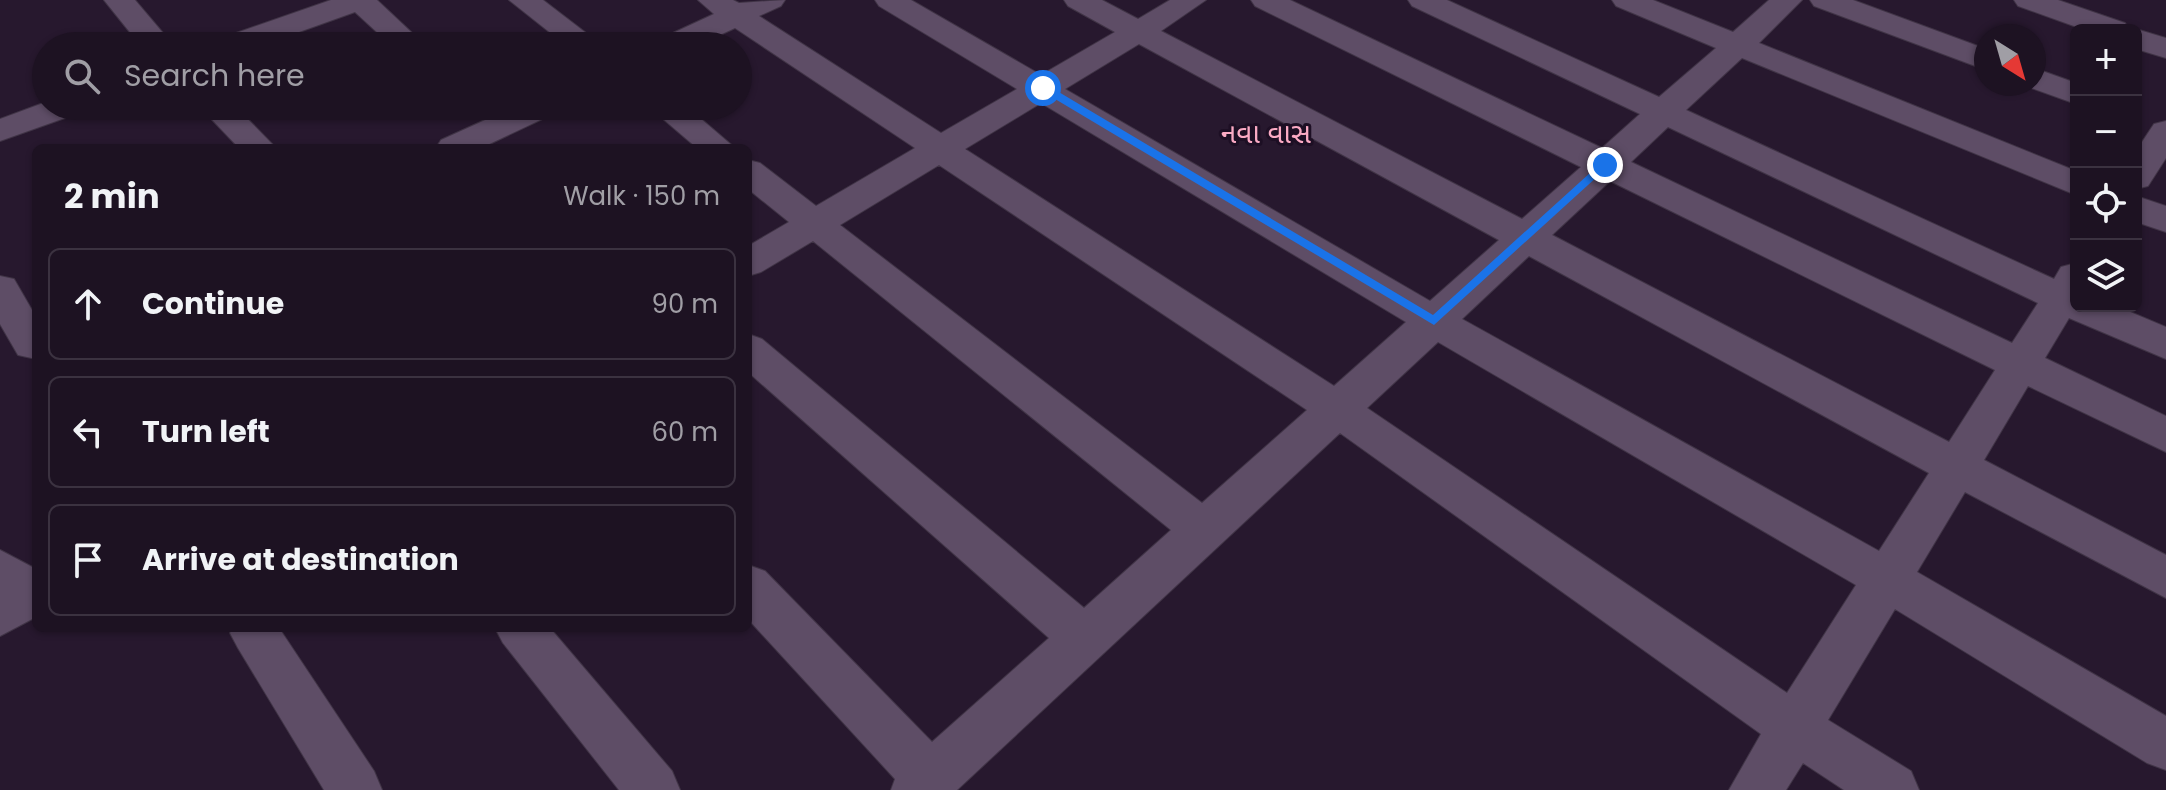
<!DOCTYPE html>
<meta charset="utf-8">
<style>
body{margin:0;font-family:Poppins,"Noto Sans Gujarati",sans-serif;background:#251b2a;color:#f1f3f6}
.controls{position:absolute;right:24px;top:24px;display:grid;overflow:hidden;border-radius:12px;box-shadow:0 2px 6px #0004}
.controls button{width:72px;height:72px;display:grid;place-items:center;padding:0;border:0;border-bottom:2px solid #3b3240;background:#1d1222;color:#f1f3f6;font:40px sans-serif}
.compass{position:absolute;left:1974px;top:24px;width:72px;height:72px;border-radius:50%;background:#1d1222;box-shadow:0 2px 6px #0004;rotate:143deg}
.stop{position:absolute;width:24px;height:24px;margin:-18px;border:6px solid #1a73e8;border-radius:50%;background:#fff}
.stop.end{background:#1a73e8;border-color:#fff;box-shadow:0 2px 8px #0008}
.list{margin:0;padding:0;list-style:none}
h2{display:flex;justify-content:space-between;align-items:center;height:104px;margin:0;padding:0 32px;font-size:34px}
h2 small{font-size:26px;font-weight:400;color:#a09ea5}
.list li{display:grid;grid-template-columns:52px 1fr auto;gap:24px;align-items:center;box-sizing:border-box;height:112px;margin:0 16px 16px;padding:0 16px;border:2px solid #3b3240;border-radius:12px}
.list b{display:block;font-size:30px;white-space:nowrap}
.list em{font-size:26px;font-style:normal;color:#a09ea5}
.icon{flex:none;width:44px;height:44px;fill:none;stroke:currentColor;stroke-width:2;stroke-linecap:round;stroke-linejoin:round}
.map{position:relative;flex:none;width:2166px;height:790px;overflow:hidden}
.search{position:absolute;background:#1d1222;box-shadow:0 2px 6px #0004;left:32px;top:32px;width:720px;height:88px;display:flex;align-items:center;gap:20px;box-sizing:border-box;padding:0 28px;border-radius:44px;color:#a09ea5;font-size:30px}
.panel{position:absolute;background:#1d1222;box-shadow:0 2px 6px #0004;left:32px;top:144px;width:720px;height:488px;border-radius:12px}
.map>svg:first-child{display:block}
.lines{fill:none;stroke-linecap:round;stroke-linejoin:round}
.minor-casing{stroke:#403446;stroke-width:2}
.minor{fill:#5e4d66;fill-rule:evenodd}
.route{fill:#1a73e8}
.labels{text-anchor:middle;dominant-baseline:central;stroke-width:6;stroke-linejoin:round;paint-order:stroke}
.quarter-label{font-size:28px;fill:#fbaac4;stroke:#1d0f24}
</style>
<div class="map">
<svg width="2166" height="790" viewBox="0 0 2166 790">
<rect width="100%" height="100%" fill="#27182e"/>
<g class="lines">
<defs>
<g id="minor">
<path d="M104 0H135L174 46H141Z"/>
<path d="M331 0H377L426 46H392L355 12 260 46H214L219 39Z"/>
<path d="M509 0H543L603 46H567Z"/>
<path d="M698 0H733L739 3 785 0 781 6 759 16 941 133 1017 89 879 6 875 0H911L1041 75 1115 32 1068 6 1064 0H1102L1138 19 1170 0H1206L1161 31 1522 219 1581 167 1255 6 1251 0H1290L1602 148 1640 114 1412 6 1408 0H1447L1659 97 1716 48 1616 6 1612 0H1653L1733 32 1769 0H1802L1759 43 2076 171V195L1742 58 1686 110 2054 279 2061 267 2076 263V306H2116L2166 327V359L2069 318 2045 358 2166 416V452L2028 386 1984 460 2166 555V598L1965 492 1917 572 2166 716V770L2147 763 1895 609 1828 720 1911 771 1919 790H1844L1803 763 1786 790H1729L1761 734 1340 433 957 790H891L895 779 748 619V565L765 571 932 742 1049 638 748 372V334L762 339 1084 608 1171 530 813 241 761 272 748 276V246L789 222 748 189V160L760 163 816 206 915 148 735 28 696 46H655L660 39 714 14ZM1139 44 1499 240 1430 301 1065 89ZM1041 103 1406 322 1334 386 965 149ZM1668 127 2038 303 2012 343 1631 162ZM939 165 1307 410 1202 503 840 225ZM1610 181 1995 370 1949 442 1552 235ZM1529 256 1929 473 1879 551 1462 319ZM1438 342 1856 585 1787 693 1367 408Z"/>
<path d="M1810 0H1853L1986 49V70L1814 6Z"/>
<path d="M2014 0H2058L2125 23 2129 30H2085L2018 6Z"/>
<path d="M2136 29 2166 38V58L2136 49V30H2131Z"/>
<path d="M2034 68 2076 83V104L2023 85 2034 84Z"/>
<path d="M46 102V106H84L79 113 0 141V119Z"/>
<path d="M199 106H235L276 148H239Z"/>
<path d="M516 106H560L555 113 481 148H436L441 140Z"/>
<path d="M648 106H686L735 148H697Z"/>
<path d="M2166 121V158L2148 186 2136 189V151L2154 124Z"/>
<path d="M2136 196 2166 206V232L2136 222Z"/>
<path d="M0 276 14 279 36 317V359L18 355 0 324Z"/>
<path d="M0 550 36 569V617L0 636Z"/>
<path d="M233 628H279L374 771 382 790H324L238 648 230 633Z"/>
<path d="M495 628H550L672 771 680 790H619L503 643Z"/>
</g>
</defs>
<use href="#minor" class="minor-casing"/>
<use href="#minor" class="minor"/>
</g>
<path class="route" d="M1040 85H1047L1433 315 1601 163 1610 165 1434 325 1040 90Z"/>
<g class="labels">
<g class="quarter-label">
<text x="1266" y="133">નવા વાસ</text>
</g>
</g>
</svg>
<div class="controls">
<button>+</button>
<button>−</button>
<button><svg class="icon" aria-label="locate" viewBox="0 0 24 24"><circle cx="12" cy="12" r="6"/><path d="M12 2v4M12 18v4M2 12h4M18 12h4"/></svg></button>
<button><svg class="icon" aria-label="layers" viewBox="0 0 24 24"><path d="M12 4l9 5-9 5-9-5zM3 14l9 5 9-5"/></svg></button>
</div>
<svg class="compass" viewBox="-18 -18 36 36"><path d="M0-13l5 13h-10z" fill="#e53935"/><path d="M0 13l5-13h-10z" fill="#a09ea5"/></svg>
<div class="stop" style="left:1043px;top:88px"></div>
<div class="stop end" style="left:1605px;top:165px"></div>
<div class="search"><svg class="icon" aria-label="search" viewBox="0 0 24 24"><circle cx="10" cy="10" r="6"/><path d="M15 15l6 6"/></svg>Search here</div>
<section class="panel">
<h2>2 min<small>Walk · 150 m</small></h2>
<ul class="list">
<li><svg class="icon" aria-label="ahead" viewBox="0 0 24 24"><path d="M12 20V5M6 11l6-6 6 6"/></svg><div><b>Continue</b></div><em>90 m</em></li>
<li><svg class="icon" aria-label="left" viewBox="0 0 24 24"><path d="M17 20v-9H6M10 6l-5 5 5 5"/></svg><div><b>Turn left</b></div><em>60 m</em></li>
<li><svg class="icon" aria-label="arrive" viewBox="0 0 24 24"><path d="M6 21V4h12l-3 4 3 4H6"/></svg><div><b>Arrive at destination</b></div></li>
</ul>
</section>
</div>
